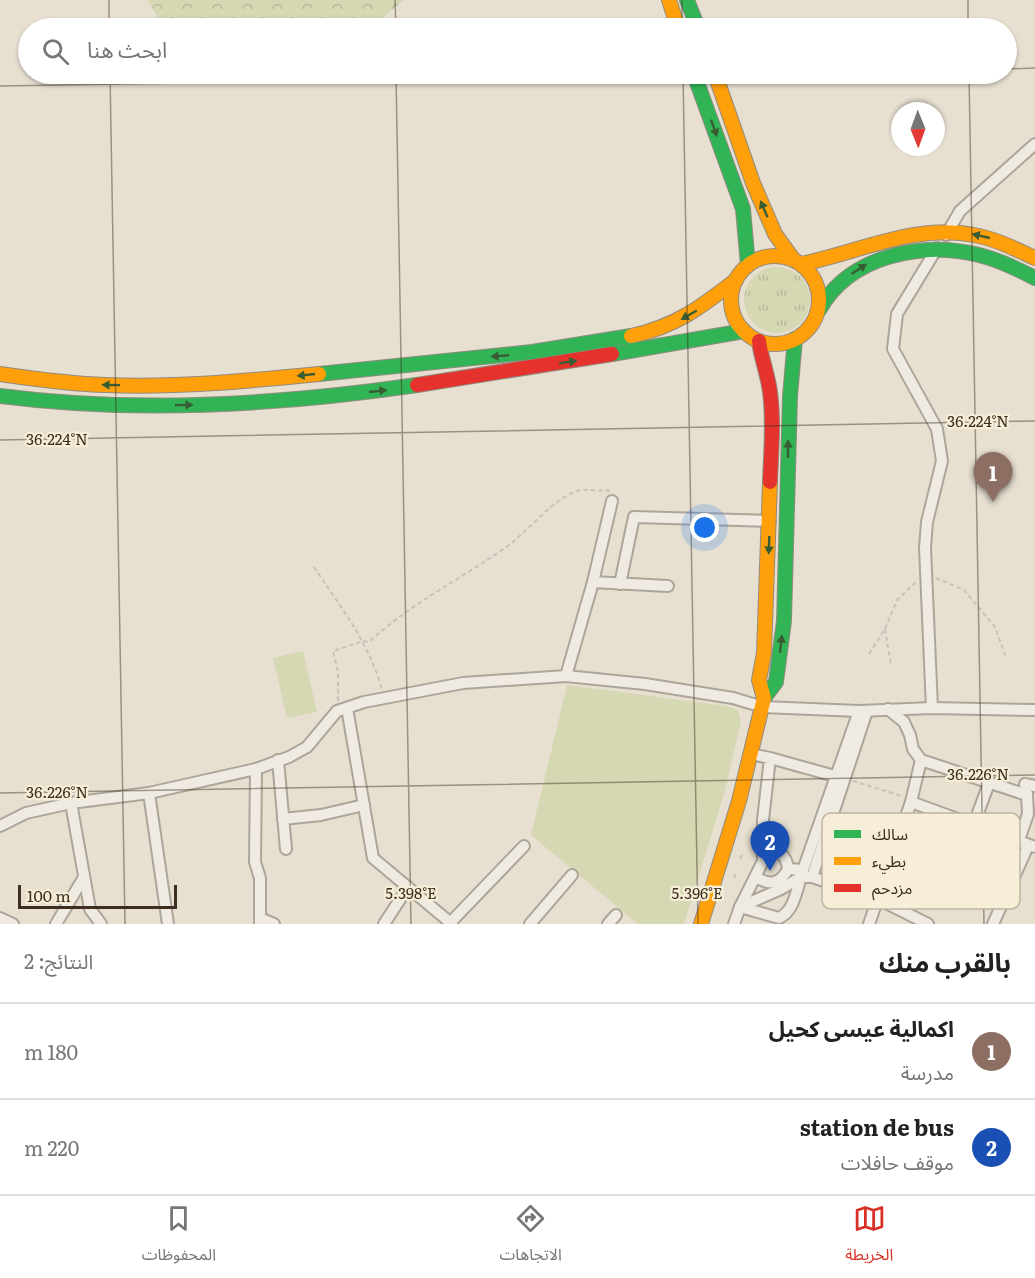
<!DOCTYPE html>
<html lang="ar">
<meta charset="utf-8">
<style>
body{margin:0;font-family:Literata,"Noto Sans Arabic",serif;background:#f6f6f6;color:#222;direction:rtl}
.compass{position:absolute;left:891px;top:102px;width:54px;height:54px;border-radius:50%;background:#fff;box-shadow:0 2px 4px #0004;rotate:179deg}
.scale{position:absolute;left:18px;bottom:15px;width:159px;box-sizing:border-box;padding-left:6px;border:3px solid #3d2e20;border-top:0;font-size:16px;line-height:21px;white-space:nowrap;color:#3d2e20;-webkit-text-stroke:4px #f7eed8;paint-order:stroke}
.you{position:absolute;left:705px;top:528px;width:21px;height:21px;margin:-15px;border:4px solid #fff;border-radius:50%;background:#1a73e8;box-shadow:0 0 0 9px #1a73e833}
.badge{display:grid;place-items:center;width:39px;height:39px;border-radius:50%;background:#d93025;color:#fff;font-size:20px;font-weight:700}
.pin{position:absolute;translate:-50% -50px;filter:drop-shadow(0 2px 3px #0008)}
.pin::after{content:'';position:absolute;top:32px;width:21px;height:18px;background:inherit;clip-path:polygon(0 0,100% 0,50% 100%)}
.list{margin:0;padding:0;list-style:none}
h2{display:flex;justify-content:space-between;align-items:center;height:78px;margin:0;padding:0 24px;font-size:26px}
h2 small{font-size:20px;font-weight:400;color:#767676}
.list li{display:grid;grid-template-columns:39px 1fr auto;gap:18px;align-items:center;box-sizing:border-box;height:96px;padding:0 24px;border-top:2px solid #e0e0e0}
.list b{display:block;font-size:22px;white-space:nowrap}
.list p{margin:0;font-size:20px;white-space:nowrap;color:#767676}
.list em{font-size:20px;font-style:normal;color:#767676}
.icon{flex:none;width:33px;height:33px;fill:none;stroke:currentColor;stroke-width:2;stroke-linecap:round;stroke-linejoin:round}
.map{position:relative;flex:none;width:1035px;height:924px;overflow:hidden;direction:ltr}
.search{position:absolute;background:#fff;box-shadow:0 2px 4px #0004;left:18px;right:18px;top:18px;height:66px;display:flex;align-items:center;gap:15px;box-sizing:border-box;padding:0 21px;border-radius:33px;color:#767676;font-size:22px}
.sheet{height:270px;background:#fff}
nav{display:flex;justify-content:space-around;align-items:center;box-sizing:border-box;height:84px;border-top:2px solid #e0e0e0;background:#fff;font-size:16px;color:#767676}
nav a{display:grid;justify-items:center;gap:3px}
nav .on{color:#d93025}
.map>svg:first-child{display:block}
.grass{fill:url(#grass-tufts)}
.forest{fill:url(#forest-crowns)}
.garden{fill:#d6d7b3}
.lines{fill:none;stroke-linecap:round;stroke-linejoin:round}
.street-casing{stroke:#ada599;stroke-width:14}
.fast-casing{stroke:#928b80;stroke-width:16}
.slow-casing{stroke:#928b80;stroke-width:16}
.jam-casing{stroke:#928b80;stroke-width:16}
.path{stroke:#c8c2b9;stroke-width:2;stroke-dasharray:4.5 3;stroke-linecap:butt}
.street{stroke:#efebe3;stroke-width:10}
.fast{stroke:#30b455;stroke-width:14}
.slow{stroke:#ff9f0a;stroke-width:14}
.jam{stroke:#e5322d;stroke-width:14}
.oneway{fill:#385d33}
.ticks{fill:none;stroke:#3d2e20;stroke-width:1.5;stroke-opacity:0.45}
.key{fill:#f7eed8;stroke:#bfb4a1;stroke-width:1.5}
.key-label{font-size:16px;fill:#3d2e20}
.ticks-label{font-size:15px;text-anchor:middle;fill:#3d2e20;stroke:#f7eed8;stroke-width:4.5;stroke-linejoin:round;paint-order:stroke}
</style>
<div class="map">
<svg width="1035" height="924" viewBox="0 0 1035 924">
<defs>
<pattern id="grass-tufts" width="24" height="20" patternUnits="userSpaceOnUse" patternTransform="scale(1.5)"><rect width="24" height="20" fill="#d6d7b3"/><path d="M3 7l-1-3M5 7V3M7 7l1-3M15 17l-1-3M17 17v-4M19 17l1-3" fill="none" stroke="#b9b99a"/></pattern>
<pattern id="forest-crowns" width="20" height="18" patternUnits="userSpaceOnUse" patternTransform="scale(1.5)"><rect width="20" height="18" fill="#d6d7b3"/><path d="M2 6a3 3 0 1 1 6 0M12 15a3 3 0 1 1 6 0" fill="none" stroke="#b9b99a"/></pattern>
</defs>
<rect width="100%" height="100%" fill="#e7e0d1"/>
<circle class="grass" cx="777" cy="300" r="33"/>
<path class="forest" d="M148 0H404L383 17 362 28H164Z"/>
<g class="garden">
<path d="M303 651 317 712 287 718 273 658Z"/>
<path d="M567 685 726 706 738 710 741 722 724 794 684 924H638L531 835Z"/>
</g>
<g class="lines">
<defs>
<g id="street">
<path d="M946 235 960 211 1035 144"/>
<path d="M593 582 612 501"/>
<path d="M620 584 634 517 770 521"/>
<path d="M566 676 593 582 668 586"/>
<path d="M347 708 373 858 452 924"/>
<path d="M932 708 925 548 927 522 942 461 937 429 893 349 897 314 937 248"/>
<path d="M770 758 842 778"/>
<path d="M278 760 286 849"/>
<path d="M921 760 1027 795 1028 814 1019 840"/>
<path d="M256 769 255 862 260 878V924"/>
<path d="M149 793 168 924"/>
<path d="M1027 795 1025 784 1035 786"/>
<path d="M911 802 1035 847"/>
<path d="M71 803 90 909 101 924"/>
<path d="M283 819 321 815 364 805"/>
<path d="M974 824 989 783"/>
<path d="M0 826 26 813 71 803 149 793 256 769 289 757 307 747 337 711 364 702 463 683 566 676 645 684 733 698 763 707 859 711 932 708 1035 710"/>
<path d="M764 844C776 849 787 854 788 869"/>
<path d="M803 870 859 711"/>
<path d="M756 877C770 886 780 884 788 869L803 870 801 877H812L878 899 928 924"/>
<path d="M812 877 867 711"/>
<path d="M740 907 779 918C794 911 796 892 801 877"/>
<path d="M740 907 781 889 801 877"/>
<path d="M0 918 13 924"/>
<path d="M260 918 274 924"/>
<path d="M56 924 84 877"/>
<path d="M384 924 408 887"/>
<path d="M449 924 524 846"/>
<path d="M530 924 572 875"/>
<path d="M608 924 616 915"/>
<path d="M734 924 740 907 763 861V820L770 758 751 754"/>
<path d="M869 924 911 802 921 760 913 749 910 735 904 722 888 709"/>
<path d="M993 924 1028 846"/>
</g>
<g id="fast">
<path d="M687 0 698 28"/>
<path d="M694 74 743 209 748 265"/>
<path d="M819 310C850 255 922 241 979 255 999 260 1017 269 1035 278"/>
<path d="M612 354 744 331"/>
<path d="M319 374 532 352 631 336"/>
<path d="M0 396C138 414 280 405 417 385"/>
<path d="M764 698 776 682 784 621 790 396 795 339"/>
</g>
<g id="slow">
<path d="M669 0 678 28"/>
<path d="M715 74 753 183 775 234 793 259"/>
<circle cx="775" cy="300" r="44"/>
<path d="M801 264C857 253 916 223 974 235 996 239 1015 249 1035 258"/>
<path d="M631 336C675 327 701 307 736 280"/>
<path d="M0 374C35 379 69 384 105 385 176 388 248 381 319 374"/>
<path d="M701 924 739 801 764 698 759 680 764 653 770 482"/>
</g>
<g id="jam">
<path d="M759 341C761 358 768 375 770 392 774 422 771 452 770 482"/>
<path d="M417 385 612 354"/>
</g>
</defs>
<use href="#street" class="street-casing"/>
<use href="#fast" class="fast-casing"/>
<use href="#slow" class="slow-casing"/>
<use href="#jam" class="jam-casing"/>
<g class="path">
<path d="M314 567C341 608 369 642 382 690"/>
<path d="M936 578 964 590 995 627 1006 658"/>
<path d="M885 629 891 665"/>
<path d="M869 654 885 629 897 600 917 581"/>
<path d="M338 701V672L333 651 363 641 369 642C410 604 459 580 505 548 527 532 544 509 568 495 583 486 593 492 608 490L609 493"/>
<path d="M853 781 902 796"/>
<path d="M740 859 743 852"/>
<path d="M734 878 737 871"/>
</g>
<use href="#street" class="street"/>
<use href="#fast" class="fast"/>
<use href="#slow" class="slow"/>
<use href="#jam" class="jam"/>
</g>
<defs><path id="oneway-solid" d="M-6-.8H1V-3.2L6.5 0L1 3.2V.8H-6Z" transform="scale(1.5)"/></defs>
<g class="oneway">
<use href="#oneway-solid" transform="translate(714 128) rotate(70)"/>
<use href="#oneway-solid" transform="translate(764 209) rotate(-113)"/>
<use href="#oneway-solid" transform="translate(981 236) rotate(-167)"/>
<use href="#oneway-solid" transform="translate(859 269) rotate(-33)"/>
<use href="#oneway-solid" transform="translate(689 315) rotate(150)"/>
<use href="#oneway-solid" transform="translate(500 356) rotate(175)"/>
<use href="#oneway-solid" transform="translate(568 362) rotate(-9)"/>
<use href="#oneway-solid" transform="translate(306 375) rotate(174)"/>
<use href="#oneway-solid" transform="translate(111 385) rotate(-179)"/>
<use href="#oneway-solid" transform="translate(378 391) rotate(-6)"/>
<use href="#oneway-solid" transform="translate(184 405) rotate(-1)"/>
<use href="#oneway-solid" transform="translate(788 449) rotate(-89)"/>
<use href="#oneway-solid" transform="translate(769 545) rotate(92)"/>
<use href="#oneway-solid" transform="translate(781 644) rotate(-84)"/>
</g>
<path class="ticks" d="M109 0V28M395 0 396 28M682 0V28M968 0V28M1006 69 1035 68M110 74 125 924M396 74 411 924M683 74 698 924M969 74 984 924M0 86 724 74M0 440 1035 421M0 793 1035 775"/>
<rect x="822" y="813" width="198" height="96" rx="9" class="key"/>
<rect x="834" y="830" width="27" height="8" fill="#30b455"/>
<rect x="834" y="857" width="27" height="8" fill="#ff9f0a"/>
<rect x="834" y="884" width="27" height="8" fill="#e5322d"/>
<g class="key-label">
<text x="872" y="840">سالك</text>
<text x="872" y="867">بطيء</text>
<text x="872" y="894">مزدحم</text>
</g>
<g class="ticks-label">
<text x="978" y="427">36.224°N</text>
<text x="57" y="445">36.224°N</text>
<text x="978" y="780">36.226°N</text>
<text x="57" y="798">36.226°N</text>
<text x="411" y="899">5.398°E</text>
<text x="697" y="899">5.396°E</text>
</g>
</svg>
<svg class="compass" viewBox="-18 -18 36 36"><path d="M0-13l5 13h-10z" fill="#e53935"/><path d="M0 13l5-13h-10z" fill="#767676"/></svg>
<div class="scale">100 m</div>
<div class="you"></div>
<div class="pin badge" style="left:993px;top:502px;background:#8d6e63">1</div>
<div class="pin badge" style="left:770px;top:871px;background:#1a4fb4">2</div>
<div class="search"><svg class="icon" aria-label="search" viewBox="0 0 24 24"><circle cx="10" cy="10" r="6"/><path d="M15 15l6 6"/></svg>ابحث هنا</div>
</div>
<section class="sheet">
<h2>بالقرب منك<small>النتائج: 2</small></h2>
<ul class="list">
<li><span class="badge" style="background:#8d6e63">1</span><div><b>اكمالية عيسى كحيل</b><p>مدرسة</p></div><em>180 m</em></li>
<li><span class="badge" style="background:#1a4fb4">2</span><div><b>station de bus</b><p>موقف حافلات</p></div><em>220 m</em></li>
</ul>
</section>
<nav>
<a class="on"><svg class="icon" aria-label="map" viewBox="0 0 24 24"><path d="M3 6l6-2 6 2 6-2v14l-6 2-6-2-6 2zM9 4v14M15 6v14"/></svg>الخريطة</a>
<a><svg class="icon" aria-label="directions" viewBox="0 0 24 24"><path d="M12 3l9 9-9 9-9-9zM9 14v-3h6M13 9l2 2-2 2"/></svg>الاتجاهات</a>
<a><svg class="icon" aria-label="saved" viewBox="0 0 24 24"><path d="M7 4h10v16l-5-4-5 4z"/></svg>المحفوظات</a>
</nav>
